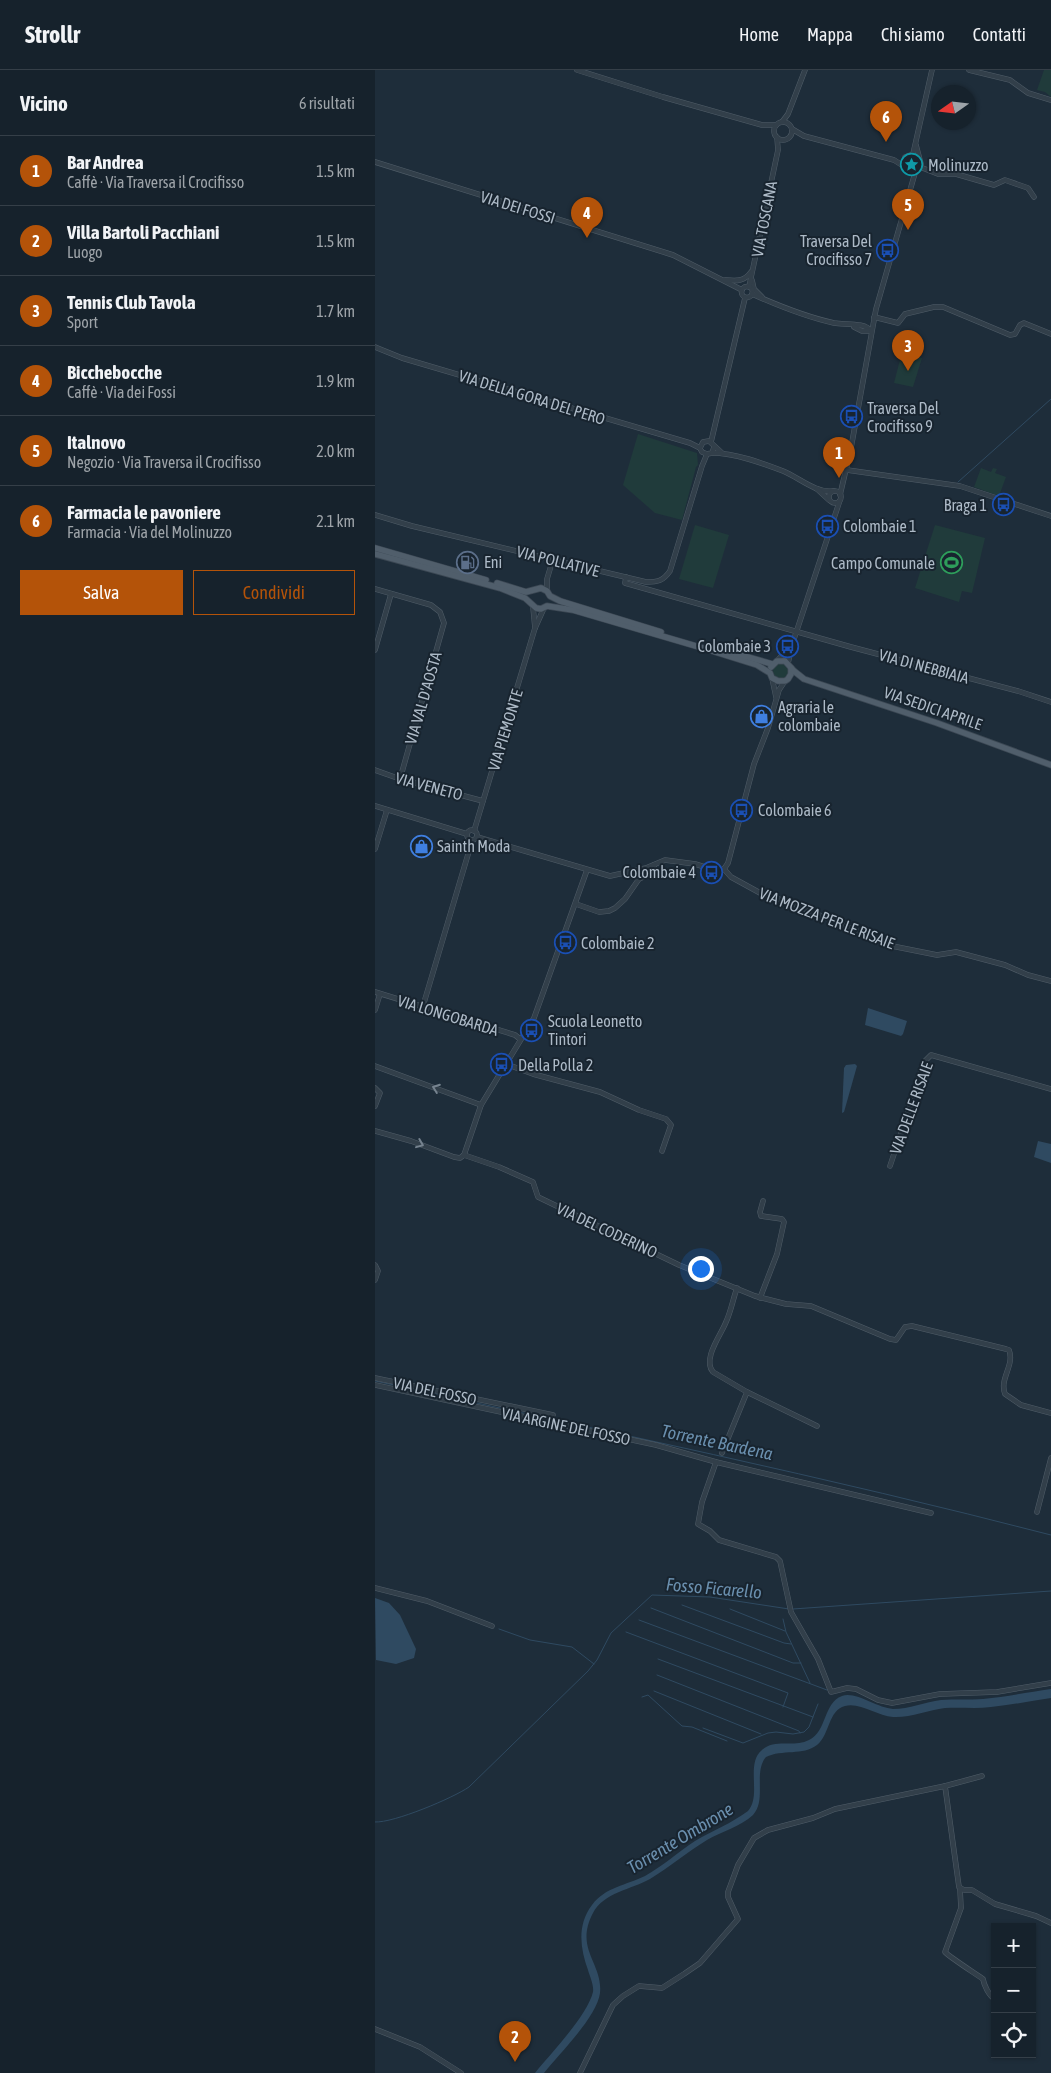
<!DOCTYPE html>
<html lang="it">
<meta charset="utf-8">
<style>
body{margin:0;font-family:"Asap Condensed",sans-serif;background:#232f38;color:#f1f3f6}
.controls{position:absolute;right:15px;bottom:15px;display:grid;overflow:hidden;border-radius:0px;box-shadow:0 1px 4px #0004}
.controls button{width:45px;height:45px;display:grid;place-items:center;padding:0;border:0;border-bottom:1px solid #353f48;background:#16222c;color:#f1f3f6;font:25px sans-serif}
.compass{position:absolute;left:556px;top:15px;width:45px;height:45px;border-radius:50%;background:#16222c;box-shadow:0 1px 4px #0004;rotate:256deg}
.you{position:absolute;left:325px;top:1198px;width:18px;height:18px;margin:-12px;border:4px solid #fff;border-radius:50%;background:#1a73e8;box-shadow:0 0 0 8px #1a73e833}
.badge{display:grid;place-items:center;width:32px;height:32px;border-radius:50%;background:#b45309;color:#fff;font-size:16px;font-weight:700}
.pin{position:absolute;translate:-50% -41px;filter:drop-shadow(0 1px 2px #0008)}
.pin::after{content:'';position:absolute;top:26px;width:18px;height:15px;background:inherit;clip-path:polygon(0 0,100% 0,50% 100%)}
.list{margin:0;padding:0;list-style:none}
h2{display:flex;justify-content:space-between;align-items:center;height:65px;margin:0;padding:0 20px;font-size:21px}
h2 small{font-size:16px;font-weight:400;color:#9ea4a9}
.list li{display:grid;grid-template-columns:32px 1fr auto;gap:15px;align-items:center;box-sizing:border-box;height:70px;padding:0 20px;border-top:1px solid #353f48}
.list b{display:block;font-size:19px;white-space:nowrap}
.list p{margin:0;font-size:16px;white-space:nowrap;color:#9ea4a9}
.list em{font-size:16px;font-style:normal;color:#9ea4a9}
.actions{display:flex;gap:10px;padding:15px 20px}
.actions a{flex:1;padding:11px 0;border:1px solid #b45309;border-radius:0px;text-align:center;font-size:18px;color:#b45309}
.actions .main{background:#b45309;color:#fff}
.icon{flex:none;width:28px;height:28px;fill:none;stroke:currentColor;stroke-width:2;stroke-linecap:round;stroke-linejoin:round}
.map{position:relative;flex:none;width:676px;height:2003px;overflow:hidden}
header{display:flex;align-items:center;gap:30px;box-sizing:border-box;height:70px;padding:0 25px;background:#16222c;border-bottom:1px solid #353f48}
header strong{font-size:24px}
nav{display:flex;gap:28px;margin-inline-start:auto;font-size:18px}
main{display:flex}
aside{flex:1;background:#16222c}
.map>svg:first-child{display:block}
.green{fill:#203b3b}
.water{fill:#2f4a61}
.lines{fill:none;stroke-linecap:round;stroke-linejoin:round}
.stream{stroke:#2f4a61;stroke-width:1}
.minor-casing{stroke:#505d68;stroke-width:5.5}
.major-casing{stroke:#3c4854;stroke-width:7}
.minor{stroke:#323f4a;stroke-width:4.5}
.major{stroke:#505e6b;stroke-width:5.5}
.oneway{stroke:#76838f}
.labels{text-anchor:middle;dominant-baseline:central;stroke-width:4;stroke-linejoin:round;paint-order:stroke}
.poi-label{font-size:16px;fill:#adbac7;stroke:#18242f;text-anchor:start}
.street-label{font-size:16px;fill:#adbac7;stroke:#18242f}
.water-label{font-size:18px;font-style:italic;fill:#6a8fae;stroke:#18242f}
</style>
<header>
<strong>Strollr</strong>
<nav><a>Home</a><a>Mappa</a><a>Chi siamo</a><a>Contatti</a></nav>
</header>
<main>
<aside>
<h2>Vicino<small>6 risultati</small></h2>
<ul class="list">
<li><span class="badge">1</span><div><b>Bar Andrea</b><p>Caffè · Via Traversa il Crocifisso</p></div><em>1.5 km</em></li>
<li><span class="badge">2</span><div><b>Villa Bartoli Pacchiani</b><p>Luogo</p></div><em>1.5 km</em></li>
<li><span class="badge">3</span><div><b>Tennis Club Tavola</b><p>Sport</p></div><em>1.7 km</em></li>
<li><span class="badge">4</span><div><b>Bicchebocche</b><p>Caffè · Via dei Fossi</p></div><em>1.9 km</em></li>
<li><span class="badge">5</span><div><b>Italnovo</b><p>Negozio · Via Traversa il Crocifisso</p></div><em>2.0 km</em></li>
<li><span class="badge">6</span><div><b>Farmacia le pavoniere</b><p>Farmacia · Via del Molinuzzo</p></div><em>2.1 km</em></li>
</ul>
<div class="actions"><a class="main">Salva</a><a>Condividi</a></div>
</aside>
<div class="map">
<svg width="676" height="2003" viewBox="0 0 676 2003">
<rect width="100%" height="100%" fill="#1e2d3a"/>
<g class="green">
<path d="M669 0H676V27L670 22 662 20Z"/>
<path d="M527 282 547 288 538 317 519 313Z"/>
<path d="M263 364 322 383 323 395 321 397 307 450 280 443 248 415Z"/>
<path d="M606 398 616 402 618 398 622 399 620 403 631 407 624 426 599 417Z"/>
<path d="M320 455 354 465 338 518 304 509Z"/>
<path d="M560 455 610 468 597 523 587 521 584 532 540 518Z"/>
<circle cx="406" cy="601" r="8"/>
</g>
<g class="water">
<path d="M493 938 532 951 528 964 526 966 490 955Z"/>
<path d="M480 994 482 996 469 1042 467 1043 469 998 471 995Z"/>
<path d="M663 1071 676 1074V1093L659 1087Z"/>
<path d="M0 1528 14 1533 25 1545 41 1579 39 1588 21 1594 1 1590Z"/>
<path d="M676 1619V1628C656 1631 636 1635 616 1637 601 1639 586 1637 570 1638 553 1640 535 1648 518 1647 502 1646 485 1632 470 1636 453 1640 455 1665 442 1675 428 1686 407 1679 391 1687 378 1702 392 1730 378 1745 366 1756 346 1762 332 1770 312 1782 295 1797 275 1809 257 1819 228 1823 218 1843 199 1879 228 1893 225 1923 222 1947 184 1984 169 2003H160C176 1983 212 1946 218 1922 219 1915 215 1907 213 1900 205 1878 202 1855 217 1835 230 1817 252 1815 270 1806 288 1796 303 1782 320 1771 337 1761 357 1753 373 1741 387 1725 370 1694 387 1680 400 1668 418 1678 434 1670 452 1662 448 1633 467 1626 481 1621 502 1638 518 1639 534 1639 550 1632 566 1630 580 1629 594 1630 608 1629 631 1627 654 1622 676 1619Z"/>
</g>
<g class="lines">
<g class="stream">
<path d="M583 412 676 329"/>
<path d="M0 1311C226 1360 452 1407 676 1465"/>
<path d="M307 1535 409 1573 416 1574"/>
<path d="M276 1538 418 1593H426"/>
<path d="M355 1539 410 1561"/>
<path d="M418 1539 676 1521"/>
<path d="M408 1549 411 1562 435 1613"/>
<path d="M264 1550 452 1620"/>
<path d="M124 1559 155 1570 197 1577 219 1594"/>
<path d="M251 1562 413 1623 408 1637"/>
<path d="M283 1589 438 1647"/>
<path d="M282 1605 424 1661 425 1663"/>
<path d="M279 1621 386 1664"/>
<path d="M267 1627 273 1625 307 1656 317 1657 352 1671"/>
<path d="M328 1658 368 1673 393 1663 401 1662 418 1664 429 1662 434 1657 443 1634"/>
<path d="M0 1752C19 1753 78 1728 94 1717L213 1601 222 1590 236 1563 277 1525 335 1527 414 1539"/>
</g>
<defs>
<g id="minor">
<path d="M202 0 288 27 387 55H401"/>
<path d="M594 0 635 10 653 23 676 30"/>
<circle cx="408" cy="61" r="9"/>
<path d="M407 52 413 44 430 0"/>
<path d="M417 59 429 66 519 90 530 97"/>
<path d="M538 84 557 0"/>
<path d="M538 84 530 87 529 95 534 101 542 100"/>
<path d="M0 92 298 185 367 220"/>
<path d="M545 97 563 104H581L619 115 630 110 653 118 659 127"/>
<path d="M350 210C361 211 369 212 376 202"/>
<path d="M377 210 379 219 387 227"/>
<circle cx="372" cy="222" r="5.5"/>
<path d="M374 217 403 80 402 67"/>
<path d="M377 224C404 236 431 247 459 253 470 255 490 252 496 261"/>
<path d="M499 247 523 253 530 244 559 237H568L635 265 640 264 645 255 649 253 676 264"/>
<path d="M479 257 487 261H496"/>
<path d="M0 277 27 288 315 373 325 378"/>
<path d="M336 372 370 228"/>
<path d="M339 377 337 383 332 384 327 382 325 378 328 372 334 371 347 383"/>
<path d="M337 383C360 383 387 393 408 401 423 407 442 424 458 421"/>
<path d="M472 400 585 416 676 446"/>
<path d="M442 419 454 430"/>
<circle cx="460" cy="427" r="6"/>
<path d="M465 425 476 378 501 239 540 103 546 94 541 75"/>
<path d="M0 445 37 456 271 512C283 512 288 511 295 501L327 396 332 384"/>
<path d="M251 507 250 513 476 577 643 621 676 632"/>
<path d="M0 519 56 535 65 542 69 553 25 709"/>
<path d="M172 521V509L178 489"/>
<path d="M158 537 160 558"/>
<path d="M0 580 16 524"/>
<path d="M402 591 417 574"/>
<path d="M413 593 418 572 465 430"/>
<path d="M397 608 401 627"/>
<path d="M0 700 25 709 108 731"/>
<path d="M0 736 92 764"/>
<circle cx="97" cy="765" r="5"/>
<path d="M99 761 160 558 169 538"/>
<path d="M102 767 235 806 271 798 290 790 320 794 343 801 349 799 353 793 379 694 393 658 404 620 410 611"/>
<path d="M0 779 12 740"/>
<path d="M349 799 356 807 387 824 416 833 517 876 562 885 581 882 630 895 653 905 676 911"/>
<path d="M201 834 224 842 234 841 240 838 250 829 264 809 279 802V795"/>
<path d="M0 922 140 965 145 969"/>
<path d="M48 936 97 771"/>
<path d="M0 940 5 924"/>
<path d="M131 994 158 1004 225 1022 264 1040 291 1049 296 1055 287 1081"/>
<path d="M0 996 106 1035"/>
<path d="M0 1018 5 1023 0 1036"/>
<path d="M0 1061 36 1071 79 1087 85 1088 89 1085"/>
<path d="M89 1085 124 1097 158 1112 163 1127 304 1195 380 1226 411 1234 436 1236 515 1269 521 1270 530 1257 537 1256 631 1279 634 1280C640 1295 624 1309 630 1324L646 1335 676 1343"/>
<path d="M89 1085 106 1035 159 948 212 800"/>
<path d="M515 1096 550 991 556 985 676 1019"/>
<path d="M0 1195 3 1201 0 1210"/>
<path d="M385 1228 402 1184 409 1152 407 1149 386 1146 385 1142 388 1131"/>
<path d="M0 1308 178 1345"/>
<path d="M0 1315 281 1375 341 1392 556 1443"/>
<path d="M372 1322 442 1356"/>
<path d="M347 1383 372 1322 338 1302C327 1289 346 1265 351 1252 356 1241 358 1229 362 1218"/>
<path d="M341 1392 327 1432 323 1454 335 1461 344 1470 401 1487 405 1491 416 1542 443 1589 456 1622 472 1618 481 1619 503 1630 517 1633 565 1624 622 1622 676 1613"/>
<path d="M662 1442 676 1388"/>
<path d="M0 1518 52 1531 117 1556"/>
<path d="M570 1716 584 1817 589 1820H597L620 1834 661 1846 676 1853"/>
<path d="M585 1819 586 1838 570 1882C573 1886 601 1904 608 1909 609 1915 614 1926 620 1929"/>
<path d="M0 1959 45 1977 86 2003"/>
<path d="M205 2003 238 1935 248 1926 264 1916 287 1918 309 1904 325 1893 363 1849 353 1827V1822L363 1795 379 1768 393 1760 438 1748 460 1739 570 1716 607 1706"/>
</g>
<g id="major">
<path d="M0 478 111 510"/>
<path d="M0 484 125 518 150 528 161 538 166 539 172 536 198 540 331 579 382 595 395 603 397 608 403 611H410L413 609 416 604V598"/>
<path d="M122 513 151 522 166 518 172 521 175 526 185 531 286 562"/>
<path d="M348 580 397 594"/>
<path d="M396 597 402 591H410L419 601 429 609 562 653 676 695"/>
</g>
</defs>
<use href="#minor" class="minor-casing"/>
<use href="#major" class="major-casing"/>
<use href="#minor" class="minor"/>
<use href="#major" class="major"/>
</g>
<defs><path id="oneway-chevron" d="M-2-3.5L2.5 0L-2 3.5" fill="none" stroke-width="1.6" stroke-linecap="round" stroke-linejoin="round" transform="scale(1.25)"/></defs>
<g class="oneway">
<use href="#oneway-chevron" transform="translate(61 1018) rotate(-160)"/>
<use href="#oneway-chevron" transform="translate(45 1074) rotate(22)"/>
</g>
<defs>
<symbol id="sight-ring" viewBox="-11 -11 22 22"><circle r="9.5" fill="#18242f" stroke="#0f9aa8" stroke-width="1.5"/><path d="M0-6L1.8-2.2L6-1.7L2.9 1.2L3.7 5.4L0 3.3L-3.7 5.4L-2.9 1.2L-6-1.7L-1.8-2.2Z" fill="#0f9aa8"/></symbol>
<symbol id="bus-ring" viewBox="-11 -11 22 22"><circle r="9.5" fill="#18242f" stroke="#1a4fb4" stroke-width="1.5"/><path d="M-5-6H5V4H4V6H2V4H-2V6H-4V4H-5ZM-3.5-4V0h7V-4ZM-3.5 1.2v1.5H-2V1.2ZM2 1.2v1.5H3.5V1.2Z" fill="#1a4fb4"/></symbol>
<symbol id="fuel-ring" viewBox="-11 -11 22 22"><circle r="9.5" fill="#18242f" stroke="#5c6f8a" stroke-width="1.5"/><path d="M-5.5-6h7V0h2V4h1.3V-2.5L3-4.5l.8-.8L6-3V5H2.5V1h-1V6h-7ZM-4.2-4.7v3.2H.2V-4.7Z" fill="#5c6f8a"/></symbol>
<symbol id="stadium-ring" viewBox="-11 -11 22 22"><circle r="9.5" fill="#18242f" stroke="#2e9e5b" stroke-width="1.5"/><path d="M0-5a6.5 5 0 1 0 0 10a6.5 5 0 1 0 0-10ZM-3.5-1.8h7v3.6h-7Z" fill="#2e9e5b"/></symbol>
<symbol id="shop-ring" viewBox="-11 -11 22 22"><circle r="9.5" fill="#18242f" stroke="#3f7fe0" stroke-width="1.5"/><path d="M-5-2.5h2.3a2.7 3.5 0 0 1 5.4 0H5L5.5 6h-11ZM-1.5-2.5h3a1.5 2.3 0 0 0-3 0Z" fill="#3f7fe0"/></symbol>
</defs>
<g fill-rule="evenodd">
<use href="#sight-ring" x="524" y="82" width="25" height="25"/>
<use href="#bus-ring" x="500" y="168" width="25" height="25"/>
<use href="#bus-ring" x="464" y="334" width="25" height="25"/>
<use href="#bus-ring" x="616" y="422" width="25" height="25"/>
<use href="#bus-ring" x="440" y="444" width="25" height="25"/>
<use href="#fuel-ring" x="80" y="480" width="25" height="25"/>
<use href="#stadium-ring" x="564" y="480" width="25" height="25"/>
<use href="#bus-ring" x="400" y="564" width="25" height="25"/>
<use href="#shop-ring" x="374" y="634" width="25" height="25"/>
<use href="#bus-ring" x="354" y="728" width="25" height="25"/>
<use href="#shop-ring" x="34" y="764" width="25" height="25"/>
<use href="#bus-ring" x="324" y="790" width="25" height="25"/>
<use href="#bus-ring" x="178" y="860" width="25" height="25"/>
<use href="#bus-ring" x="144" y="948" width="25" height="25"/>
<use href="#bus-ring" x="114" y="982" width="25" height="25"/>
</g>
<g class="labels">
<g class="poi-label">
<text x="553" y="95">Molinuzzo</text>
<text x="497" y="171" text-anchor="end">Traversa Del<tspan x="497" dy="18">Crocifisso 7</tspan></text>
<text x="492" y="338">Traversa Del<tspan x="492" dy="18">Crocifisso 9</tspan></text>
<text x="612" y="435" text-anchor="end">Braga 1</text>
<text x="468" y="456">Colombaie 1</text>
<text x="109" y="492">Eni</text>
<text x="560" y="493" text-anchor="end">Campo Comunale</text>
<text x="396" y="576" text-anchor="end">Colombaie 3</text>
<text x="403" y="637">Agraria le<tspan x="403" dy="18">colombaie</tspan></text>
<text x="383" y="740">Colombaie 6</text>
<text x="62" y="776">Sainth Moda</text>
<text x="321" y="802" text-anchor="end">Colombaie 4</text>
<text x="206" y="873">Colombaie 2</text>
<text x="173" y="951">Scuola Leonetto<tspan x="173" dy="18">Tintori</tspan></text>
<text x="143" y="995">Della Polla 2</text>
</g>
<g class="street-label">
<text transform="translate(143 137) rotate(17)">VIA DEI FOSSI</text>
<text transform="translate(389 149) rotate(-79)">VIA TOSCANA</text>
<text transform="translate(157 327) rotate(17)">VIA DELLA GORA DEL PERO</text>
<text transform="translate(183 491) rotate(14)">VIA POLLATIVE</text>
<text transform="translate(549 596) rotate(15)">VIA DI NEBBIAIA</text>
<text transform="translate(48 628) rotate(-74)">VIA VAL D'AOSTA</text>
<text transform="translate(558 638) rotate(19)">VIA SEDICI APRILE</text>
<text transform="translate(130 660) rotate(-73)">VIA PIEMONTE</text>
<text transform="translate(54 716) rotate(15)">VIA VENETO</text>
<text transform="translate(452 848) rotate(21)">VIA MOZZA PER LE RISAIE</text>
<text transform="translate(73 945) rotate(17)">VIA LONGOBARDA</text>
<text transform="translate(536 1038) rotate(-70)">VIA DELLE RISAIE</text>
<text transform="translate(232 1160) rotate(25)">VIA DEL CODERINO</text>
<text transform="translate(60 1321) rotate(12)">VIA DEL FOSSO</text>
<text transform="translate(191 1356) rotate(12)">VIA ARGINE DEL FOSSO</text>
</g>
<g class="water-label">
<text transform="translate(342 1372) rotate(12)">Torrente Bardena</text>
<text transform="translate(339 1518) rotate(5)">Fosso Ficarello</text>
<text transform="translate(305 1768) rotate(-31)">Torrente Ombrone</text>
</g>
</g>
</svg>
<div class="controls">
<button>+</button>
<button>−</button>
<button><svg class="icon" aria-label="locate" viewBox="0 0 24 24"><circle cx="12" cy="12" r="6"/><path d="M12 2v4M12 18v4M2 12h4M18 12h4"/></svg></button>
</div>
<svg class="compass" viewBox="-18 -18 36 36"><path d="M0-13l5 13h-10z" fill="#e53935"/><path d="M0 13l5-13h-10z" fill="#9ea4a9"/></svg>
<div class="you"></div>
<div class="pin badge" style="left:464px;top:408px">1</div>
<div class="pin badge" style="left:140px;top:1992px">2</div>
<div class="pin badge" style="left:533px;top:301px">3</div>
<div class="pin badge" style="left:212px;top:168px">4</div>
<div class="pin badge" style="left:533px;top:160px">5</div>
<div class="pin badge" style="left:511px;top:72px">6</div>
</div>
</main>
